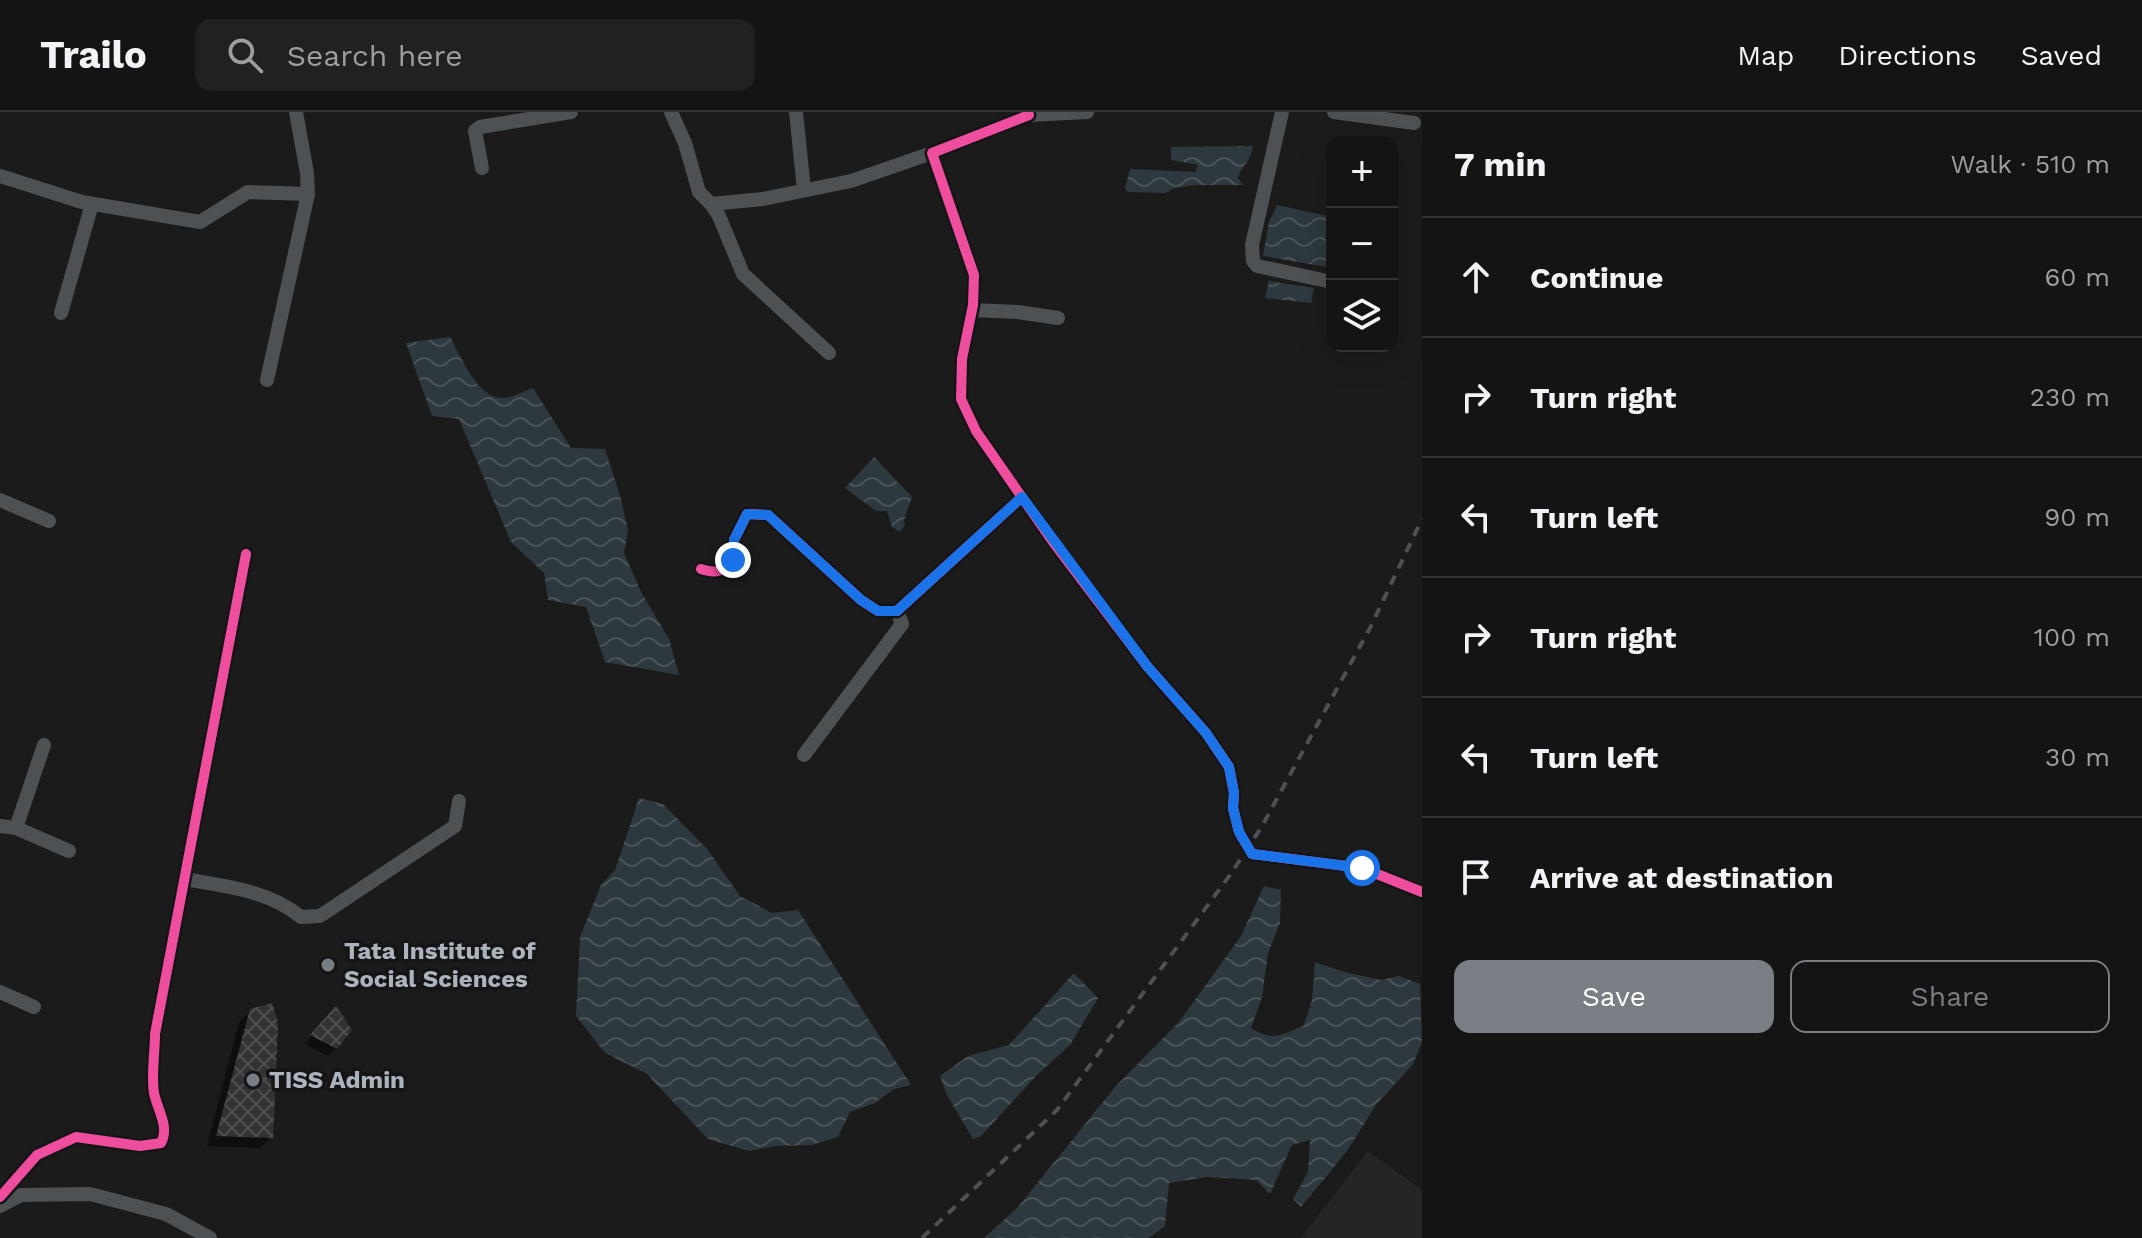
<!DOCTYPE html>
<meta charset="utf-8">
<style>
body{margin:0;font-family:"Work Sans",sans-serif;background:#212122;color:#f1f3f6}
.controls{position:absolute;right:24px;top:24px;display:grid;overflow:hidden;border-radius:16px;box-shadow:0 8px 32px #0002}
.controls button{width:72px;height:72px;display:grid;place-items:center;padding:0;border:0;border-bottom:2px solid #333334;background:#141414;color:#f1f3f6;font:40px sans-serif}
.stop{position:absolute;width:24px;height:24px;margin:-18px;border:6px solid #1a73e8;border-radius:50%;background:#fff}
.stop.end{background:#1a73e8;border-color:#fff;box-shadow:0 2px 8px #0008}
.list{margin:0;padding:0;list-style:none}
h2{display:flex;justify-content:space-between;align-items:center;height:104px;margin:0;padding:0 32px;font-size:34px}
h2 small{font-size:26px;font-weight:400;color:#9d9ea0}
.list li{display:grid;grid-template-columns:52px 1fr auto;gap:24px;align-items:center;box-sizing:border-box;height:120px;padding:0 32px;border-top:2px solid #333334}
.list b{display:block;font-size:30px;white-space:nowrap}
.list em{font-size:26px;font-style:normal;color:#9d9ea0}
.actions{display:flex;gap:16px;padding:24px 32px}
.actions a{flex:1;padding:18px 0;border:2px solid #797e84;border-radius:16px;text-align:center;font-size:28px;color:#797e84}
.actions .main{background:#797e84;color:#fff}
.icon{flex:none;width:44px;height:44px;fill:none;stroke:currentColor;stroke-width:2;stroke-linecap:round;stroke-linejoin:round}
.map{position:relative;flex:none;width:1422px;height:1126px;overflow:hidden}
header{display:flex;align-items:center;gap:48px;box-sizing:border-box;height:112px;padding:0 40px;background:#141414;border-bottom:2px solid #333334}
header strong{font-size:38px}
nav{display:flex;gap:44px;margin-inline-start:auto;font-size:28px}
.search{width:560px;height:72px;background:#212122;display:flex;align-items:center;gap:20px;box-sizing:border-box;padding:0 28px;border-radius:16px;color:#9d9ea0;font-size:30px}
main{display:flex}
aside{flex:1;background:#141414}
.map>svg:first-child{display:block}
.built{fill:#252527}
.water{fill:url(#water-waves)}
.shadow{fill:#0007}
.building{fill:url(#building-cross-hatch)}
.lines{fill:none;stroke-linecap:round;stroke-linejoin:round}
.minor{stroke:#4e5154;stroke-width:14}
.rail{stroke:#4e5053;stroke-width:4;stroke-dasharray:10 8;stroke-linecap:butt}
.cycleway-casing{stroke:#151517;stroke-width:15}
.cycleway{stroke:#ef4d9e;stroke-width:10}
.route{stroke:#1a73e8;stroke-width:10}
.poi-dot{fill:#797e84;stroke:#151517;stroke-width:3}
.labels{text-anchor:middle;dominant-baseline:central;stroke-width:7;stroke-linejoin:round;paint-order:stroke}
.poi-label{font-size:24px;font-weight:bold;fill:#acb3bc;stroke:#151517;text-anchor:start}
</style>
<header>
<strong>Trailo</strong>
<div class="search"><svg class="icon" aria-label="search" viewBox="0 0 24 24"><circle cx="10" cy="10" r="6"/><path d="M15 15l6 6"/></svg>Search here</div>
<nav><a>Map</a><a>Directions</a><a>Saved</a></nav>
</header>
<main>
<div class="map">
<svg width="1422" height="1126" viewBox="0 0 1422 1126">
<defs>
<pattern id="water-waves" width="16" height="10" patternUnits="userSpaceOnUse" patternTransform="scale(2)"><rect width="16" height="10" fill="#2d393e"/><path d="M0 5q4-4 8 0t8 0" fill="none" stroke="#495358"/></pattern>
<pattern id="building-cross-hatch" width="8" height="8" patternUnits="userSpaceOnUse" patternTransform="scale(2)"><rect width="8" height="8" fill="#333"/><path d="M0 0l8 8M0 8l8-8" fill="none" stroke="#4e4e4f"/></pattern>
</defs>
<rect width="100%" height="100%" fill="#1b1b1b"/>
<path class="built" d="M1368 1039 1422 1078V1126H1301Z"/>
<g class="water">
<path d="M1253 34C1250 52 1243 51 1238 66L1243 73H1196L1174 76 1166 81 1128 80 1125 76 1130 57 1195 60 1198 53 1171 48V35Z"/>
<path d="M1277 93 1332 105V156L1263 144 1269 110Z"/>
<path d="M1269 169 1314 176 1311 191 1265 186Z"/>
<path d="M450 225C460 243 478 287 502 286 512 286 524 279 533 276L571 336 605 337 620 383 628 419 624 441 641 480 669 527 679 563 605 550 586 495 548 488 544 461 511 430 459 307 432 304 406 231Z"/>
<path d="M874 345 912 385 904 408 905 413 900 420 892 415 887 399H876L845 376Z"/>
<path d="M639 686 663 692 707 737 740 784 772 801 798 798 911 973 894 977 875 991 850 1000 838 1025 812 1033 777 1034 749 1039 708 1027 647 962 605 941 576 904 580 825 601 773 615 758Z"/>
<path d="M1264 774 1281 778 1280 811 1268 841 1262 885 1251 916C1272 930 1283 923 1304 913L1312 888 1315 850 1348 861 1381 868 1399 864 1420 872 1422 930 1413 952 1376 993 1347 1039 1301 1095 1293 1087 1308 1060 1310 1028 1292 1033 1270 1082 1256 1068 1207 1065 1169 1071 1165 1114 1149 1126H984L1018 1095 1115 975 1179 910 1241 824Z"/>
<path d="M1074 861 1098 886 1070 933 1037 963 981 1024 973 1027 947 983 940 964 968 944 1009 933Z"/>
</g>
<g class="shadow">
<path d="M251 899 271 1025 260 1036 207 1034 239 910Z"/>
<path d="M328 904 336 936 328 944 305 932Z"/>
</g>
<g class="building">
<path d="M272 891 278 911 273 1026 216 1024 250 897Z"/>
<path d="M336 894 352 918 337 937 310 923Z"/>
</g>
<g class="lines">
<g class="minor">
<path d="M671 0 685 31 699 80 711 92 763 87 851 69 932 41"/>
<path d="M796 0 804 78"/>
<path d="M1028 0 1029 3 932 41 974 163 973 193 962 247 961 287 976 319 1053 430 1147 554 1206 621 1229 655 1234 681 1233 696 1239 720 1252 742 1362 756 1422 780"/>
<path d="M1282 0 1252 133 1253 149 1257 154 1332 170"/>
<path d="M1334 0 1414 11"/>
<path d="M1029 3 1087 0"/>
<path d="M482 56 475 19 480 15 571 0"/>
<path d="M0 64 82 90 200 110 248 80 308 82"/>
<path d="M711 92 719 104 743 162 829 241"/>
<path d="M972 198 1018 200 1058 206"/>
<path d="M61 201 92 92"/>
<path d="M267 268 308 82 307 61 296 0"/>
<path d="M0 388 49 409"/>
<path d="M701 457C717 462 721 460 733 448L734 428 747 402 768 403 861 488 878 499H897L1022 385"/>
<path d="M804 643 902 512 897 499"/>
<path d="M0 714 16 716 69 739"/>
<path d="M16 716 44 633"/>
<path d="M184 767C224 774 268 778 301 805L320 804 455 714 459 689"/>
<path d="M0 880 34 895"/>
<path d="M0 1085 37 1043 76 1025 140 1034 161 1031C170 1015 157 997 154 981 151 963 155 941 155 922L246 442"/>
<path d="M0 1094 21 1083 90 1082 166 1102 210 1126"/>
</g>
<path class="rail" d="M922 1126 1057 998 1230 763 1261 716 1370 516 1422 407"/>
<defs>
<g id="cycleway">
<path d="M1028 0 1029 3 932 41 974 163 973 193 962 247 961 287 976 319 1053 430 1147 554 1206 621 1229 655 1234 681 1233 696 1239 720 1252 742 1362 756 1422 780"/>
<path d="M701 457C717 462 721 460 733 448L734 428 747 402 768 403 861 488 878 499H897L1022 385"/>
<path d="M0 1085 37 1043 76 1025 140 1034 161 1031C170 1015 157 997 154 981 151 963 155 941 155 922L246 442"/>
</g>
</defs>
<use href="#cycleway" class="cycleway-casing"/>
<use href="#cycleway" class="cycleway"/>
</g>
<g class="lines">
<path class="route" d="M733 448 734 428 747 402 768 403 861 488 878 499H897L1022 385 1147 554 1206 621 1229 655 1234 681 1233 696 1239 720 1252 742 1362 756"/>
</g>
<g class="poi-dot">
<circle cx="328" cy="853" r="8"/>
<circle cx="253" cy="968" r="8"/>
</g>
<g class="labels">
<g class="poi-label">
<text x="344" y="839">Tata Institute of<tspan x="344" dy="28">Social Sciences</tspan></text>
<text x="269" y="968">TISS Admin</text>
</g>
</g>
</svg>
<div class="controls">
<button>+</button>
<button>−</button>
<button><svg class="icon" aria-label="layers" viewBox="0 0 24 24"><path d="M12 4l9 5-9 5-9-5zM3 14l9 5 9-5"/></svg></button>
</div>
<div class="stop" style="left:1362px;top:756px"></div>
<div class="stop end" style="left:733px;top:448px"></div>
</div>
<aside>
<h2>7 min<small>Walk · 510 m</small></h2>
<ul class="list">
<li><svg class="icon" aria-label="ahead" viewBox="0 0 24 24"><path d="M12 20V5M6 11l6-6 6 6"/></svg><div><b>Continue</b></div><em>60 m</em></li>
<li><svg class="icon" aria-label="right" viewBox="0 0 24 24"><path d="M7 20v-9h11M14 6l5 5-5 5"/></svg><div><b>Turn right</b></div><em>230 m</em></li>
<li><svg class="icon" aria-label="left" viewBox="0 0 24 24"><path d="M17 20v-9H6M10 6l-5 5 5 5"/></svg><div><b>Turn left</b></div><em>90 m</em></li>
<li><svg class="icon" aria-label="right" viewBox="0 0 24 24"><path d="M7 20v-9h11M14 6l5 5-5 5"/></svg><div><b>Turn right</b></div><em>100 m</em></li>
<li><svg class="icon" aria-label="left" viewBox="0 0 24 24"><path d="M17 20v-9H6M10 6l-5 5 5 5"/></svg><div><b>Turn left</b></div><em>30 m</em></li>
<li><svg class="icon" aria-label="arrive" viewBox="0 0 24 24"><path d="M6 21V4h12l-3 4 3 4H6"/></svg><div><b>Arrive at destination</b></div></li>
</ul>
<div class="actions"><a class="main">Save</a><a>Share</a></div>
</aside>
</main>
